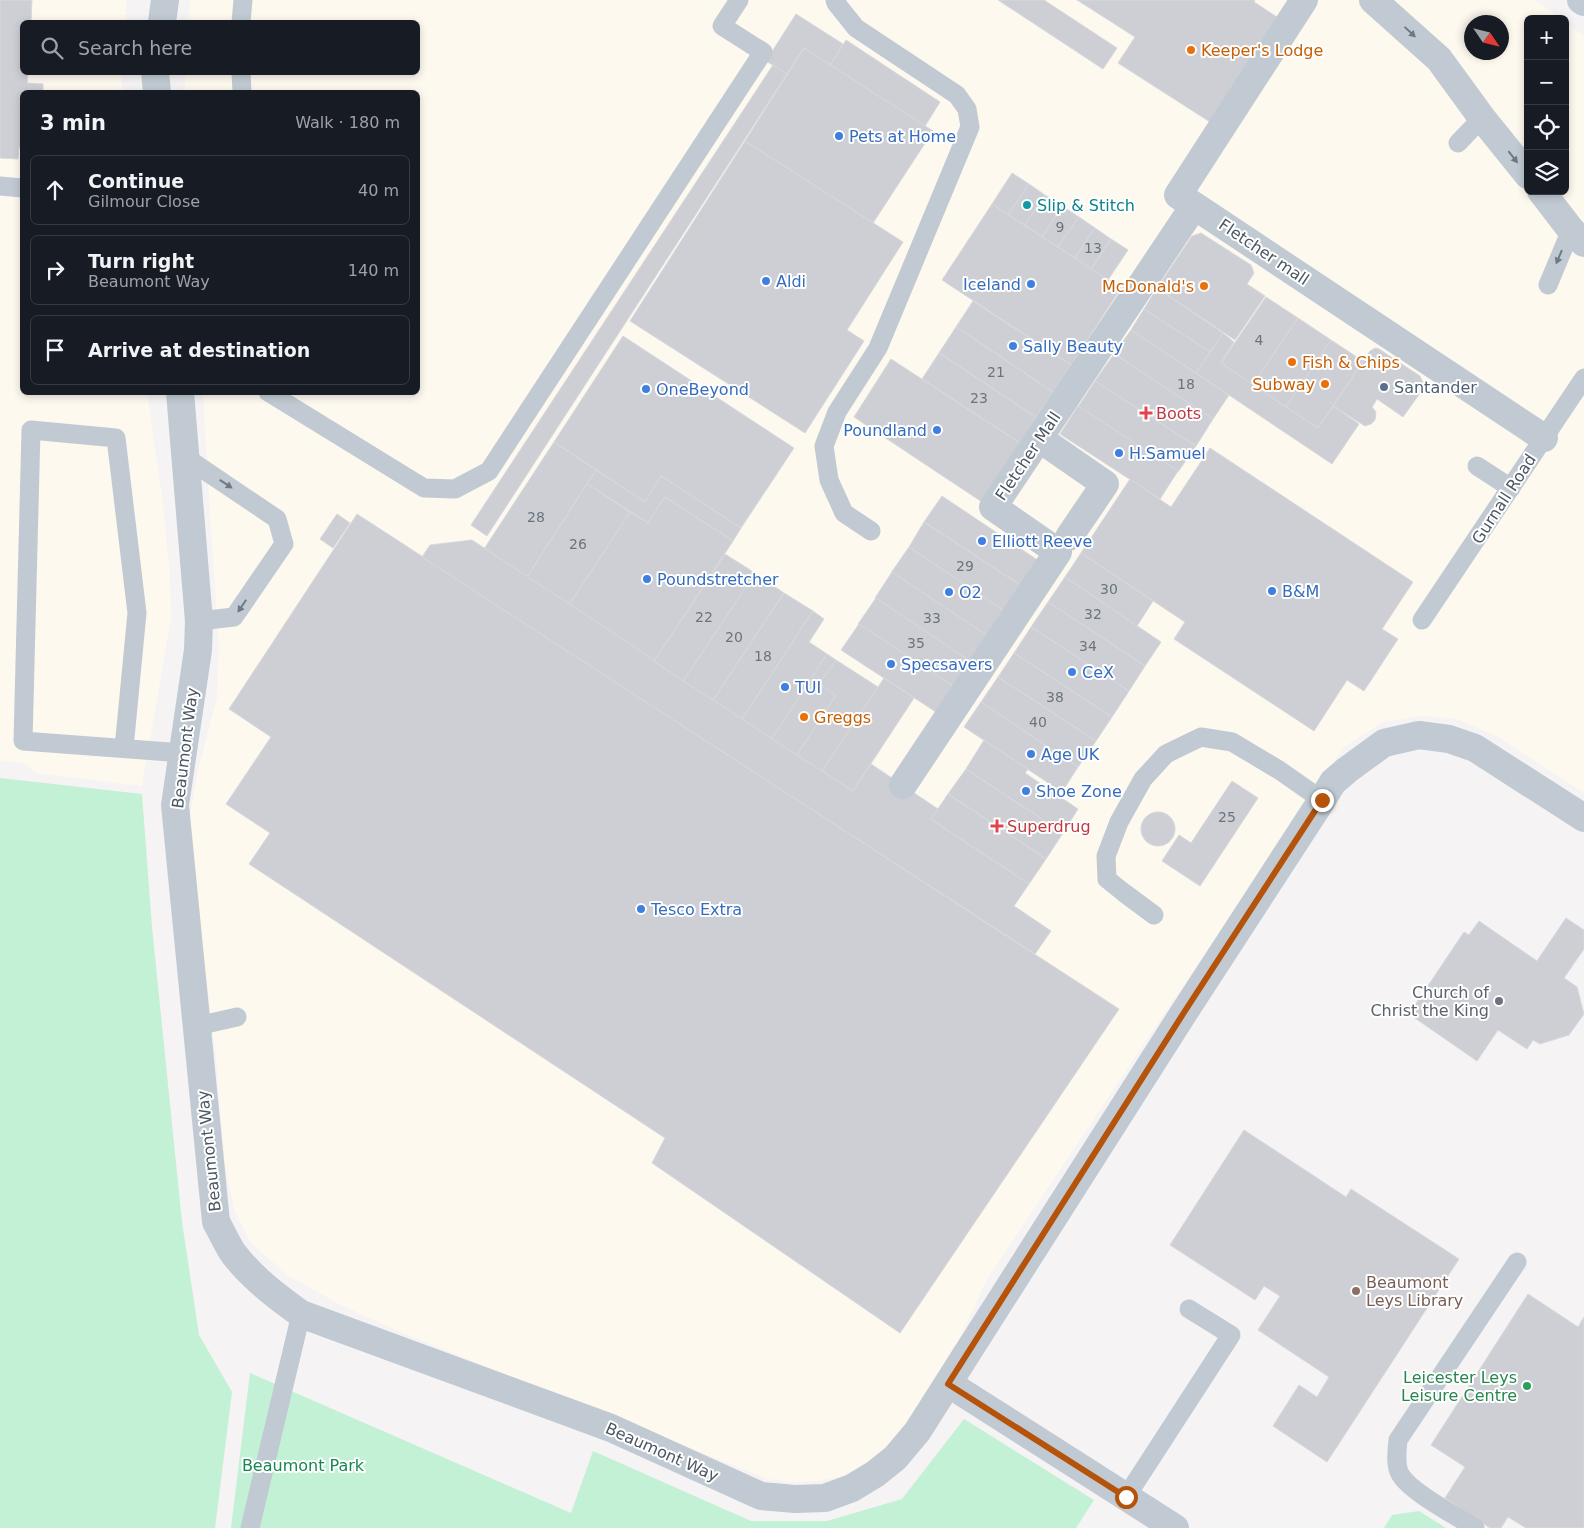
<!DOCTYPE html>
<meta charset="utf-8">
<style>
body{margin:0;font-family:"DejaVu Sans",sans-serif;background:#242831;color:#f1f3f6}
.controls{position:absolute;right:15px;top:15px;display:grid;overflow:hidden;border-radius:8px;box-shadow:0 2px 8px #0003}
.controls button{width:45px;height:45px;display:grid;place-items:center;padding:0;border:0;border-bottom:1px solid #363941;background:#171b24;color:#f1f3f6;font:25px sans-serif}
.compass{position:absolute;left:1464px;top:15px;width:45px;height:45px;border-radius:50%;background:#171b24;box-shadow:0 2px 8px #0003;rotate:125deg}
.stop{position:absolute;width:15px;height:15px;margin:-11px;border:4px solid #b45309;border-radius:50%;background:#fff}
.stop.end{background:#b45309;border-color:#fff;box-shadow:0 1px 5px #0008}
.list{margin:0;padding:0;list-style:none}
h2{display:flex;justify-content:space-between;align-items:center;height:65px;margin:0;padding:0 20px;font-size:21px}
h2 small{font-size:16px;font-weight:400;color:#9ea1a6}
.list li{display:grid;grid-template-columns:32px 1fr auto;gap:15px;align-items:center;box-sizing:border-box;height:70px;margin:0 10px 10px;padding:0 10px;border:1px solid #363941;border-radius:8px}
.list b{display:block;font-size:19px;white-space:nowrap}
.list p{margin:0;font-size:16px;white-space:nowrap;color:#9ea1a6}
.list em{font-size:16px;font-style:normal;color:#9ea1a6}
.icon{flex:none;width:28px;height:28px;fill:none;stroke:currentColor;stroke-width:2;stroke-linecap:round;stroke-linejoin:round}
.map{position:relative;flex:none;width:1584px;height:1528px;overflow:hidden}
.search{position:absolute;background:#171b24;box-shadow:0 2px 8px #0003;left:20px;top:20px;width:400px;height:55px;display:flex;align-items:center;gap:12px;box-sizing:border-box;padding:0 18px;border-radius:8px;color:#9ea1a6;font-size:19px}
.panel{position:absolute;background:#171b24;box-shadow:0 2px 8px #0003;left:20px;top:90px;width:400px;height:305px;border-radius:8px}
.map>svg:first-child{display:block}
.commercial{fill:#fdf9ef;fill-rule:evenodd}
.green{fill:#c3f1d5}
.building{fill:#cdcfd5;stroke:#d7d9de}
.lines{fill:none;stroke-linecap:round;stroke-linejoin:round}
.lane{stroke:#c1cad2;stroke-width:19}
.street{stroke:#c1cad2;stroke-width:28}
.secondary{stroke:#c1cbd6;stroke-width:28}
.oneway{fill:#6e7983}
.route{stroke:#b45309;stroke-width:6}
.food-dot{fill:#e8710a;stroke:#fff;stroke-width:2}
.shop-dot{fill:#3f7fe0;stroke:#fff;stroke-width:2}
.culture-dot{fill:#0f9aa8;stroke:#fff;stroke-width:2}
.service-dot{fill:#5c6f8a;stroke:#fff;stroke-width:2}
.health-dot{fill:#e0444e;stroke:#fff;stroke-width:2}
.worship-dot{fill:#6b7280;stroke:#fff;stroke-width:2}
.education-dot{fill:#8d6e63;stroke:#fff;stroke-width:2}
.leisure-dot{fill:#2e9e5b;stroke:#fff;stroke-width:2}
.labels{text-anchor:middle;dominant-baseline:central;stroke-width:4;stroke-linejoin:round;paint-order:stroke}
.number-label{font-size:14px;fill:#6b747e}
.food-label{font-size:16px;fill:#c56008;stroke:#fff;text-anchor:start}
.shop-label{font-size:16px;fill:#366cbe;stroke:#fff;text-anchor:start}
.culture-label{font-size:16px;fill:#0d838f;stroke:#fff;text-anchor:start}
.street-label{font-size:16px;fill:#4a5661;stroke:#fff}
.service-label{font-size:16px;fill:#4e5e75;stroke:#fff;text-anchor:start}
.health-label{font-size:16px;fill:#be3a42;stroke:#fff;text-anchor:start}
.worship-label{font-size:16px;fill:#5b616d;stroke:#fff;text-anchor:end}
.education-label{font-size:16px;fill:#785e54;stroke:#fff;text-anchor:start}
.leisure-label{font-size:16px;fill:#27864d;stroke:#fff;text-anchor:end}
.park-label{font-size:16px;fill:#17864f;stroke:#fff}
</style>
<div class="map">
<svg width="1584" height="1528" viewBox="0 0 1584 1528">
<rect width="100%" height="100%" fill="#f5f3f3"/>
<g class="commercial">
<path d="M0 0H127L125 22H22V72L121 73 122 92H22V392L147 393 161 488 170 574 171 619 142 786 35 773 24 763 0 761Z"/>
<path d="M190 0H1535L1561 19H1528V191H1565V22L1584 36V793L1495 735 1457 719 1422 716 1383 722 1343 748 1156 1026 986 1281 963 1332 911 1417 884 1450 862 1466 840 1477 818 1481 789 1482 768 1479 400 1332 339 1304 287 1275 250 1242 234 1210 225 1165 216 1058 197 900 190 815 198 770 217 698 219 644 209 502 203 393 418 392V92H185V73L418 72V22H188ZM1472 22H1502V52H1472Z"/>
</g>
<g class="green">
<path d="M0 778 142 794 152 927 182 1222 199 1335 232 1392 215 1528H0Z"/>
<path d="M250 1373 571 1513 593 1451 751 1521H827L902 1499 964 1419 1094 1500 1076 1528H231Z"/>
<path d="M1419 1511 1446 1528H1384L1392 1515Z"/>
</g>
<g class="building">
<path d="M0 0H32L31 22H22V72H28L27 83 43 84V92H22V147H19L18 159 0 158Z"/>
<path d="M998 0H1044L1117 48 1103 69Z"/>
<path d="M1077 0H1255L1254 2 1277 17 1210 122 1118 63 1135 37Z"/>
<path d="M796 14 843 44 830 65 804 48 787 74 766 61Z"/>
<path d="M846 40 940 102 925 126 830 65Z"/>
<path d="M804 48 933 131 873 223 745 141Z"/>
<path d="M773 65 787 74 487 536 471 525Z"/>
<path d="M745 141 903 242 847 330 864 341 805 433 630 321Z"/>
<path d="M1012 173 1029 184 1008 215 992 204Z"/>
<path d="M1029 184 1045 195 1025 225 1008 215Z"/>
<path d="M1045 195 1062 206 1042 237 1025 225Z"/>
<path d="M992 204 1121 288 1071 365 942 280Z"/>
<path d="M1062 206 1079 217 1058 247 1042 237Z"/>
<path d="M1079 217 1095 228 1075 258 1058 247Z"/>
<path d="M1095 228 1111 239 1091 269 1075 258Z"/>
<path d="M1201 233 1251 265 1254 273 1247 284 1265 296 1235 340 1157 288 1192 236Z"/>
<path d="M1111 239 1128 250 1108 280 1091 269Z"/>
<path d="M1157 288 1223 333 1210 352 1144 309Z"/>
<path d="M1266 297 1298 318 1253 385 1221 363Z"/>
<path d="M973 301 1071 365 1053 392 956 327Z"/>
<path d="M1144 309 1210 352 1196 373 1131 330Z"/>
<path d="M1298 318 1331 340 1286 407 1253 385Z"/>
<path d="M956 327 1053 392 1036 417 939 353Z"/>
<path d="M1131 330 1229 395 1213 419 1114 354Z"/>
<path d="M1223 333 1234 342 1221 363 1286 407 1318 428 1333 406 1359 424 1332 464 1196 373Z"/>
<path d="M623 336 794 448 741 528 661 476 645 502 554 442Z"/>
<path d="M1331 340 1363 361 1318 428 1286 407Z"/>
<path d="M1375 348 1379 349 1420 376 1424 385 1423 389 1403 417 1377 399 1372 407 1376 412 1375 420 1371 424 1365 426 1333 406 1370 351Z"/>
<path d="M939 353 1036 417 1020 443 922 379Z"/>
<path d="M1114 354 1213 419 1196 446 1095 381Z"/>
<path d="M891 359 1020 443 982 502 854 417Z"/>
<path d="M1095 381 1196 446 1178 472 1078 407Z"/>
<path d="M1078 406 1178 471 1160 499 1060 434Z"/>
<path d="M554 442 596 470 527 577 484 549Z"/>
<path d="M1210 448 1413 582 1382 629 1398 639 1364 691 1347 680 1314 731 1174 639 1185 622 1081 553 1130 479 1171 507Z"/>
<path d="M596 470 645 502 661 476 741 528 733 541 665 497 648 523 587 484Z"/>
<path d="M587 484 630 512 569 605 527 577Z"/>
<path d="M942 496 1039 561 1022 586 924 522Z"/>
<path d="M665 497 733 541 654 661 569 605 630 512 648 523Z"/>
<path d="M337 514 350 523 333 548 320 539Z"/>
<path d="M357 514 1119 1009 900 1333 652 1163 665 1138 249 864 270 833 226 804 271 737 229 709Z"/>
<path d="M924 522 1022 586 1006 612 909 547Z"/>
<path d="M472 540 853 791 871 764 938 809 931 819 1029 884 1014 906 1051 931 1035 954 422 557 430 545Z"/>
<path d="M909 547 1006 612 989 637 891 573Z"/>
<path d="M1081 553 1153 601 1137 626 1065 577Z"/>
<path d="M725 554 755 573 683 681 654 661Z"/>
<path d="M892 572 989 637 973 663 875 598Z"/>
<path d="M755 573 784 593 713 700 683 681Z"/>
<path d="M1065 577 1161 642 1145 666 1048 602Z"/>
<path d="M784 593 813 611 742 719 713 700Z"/>
<path d="M876 598 973 663 956 688 858 624Z"/>
<path d="M1048 602 1145 666 1129 691 1031 627Z"/>
<path d="M813 611 824 619 809 642 827 654 772 739 742 719Z"/>
<path d="M859 624 956 688 939 714 841 650Z"/>
<path d="M1031 627 1129 691 1112 717 1014 653Z"/>
<path d="M1014 653 1112 717 1096 741 998 677Z"/>
<path d="M827 654 836 660 819 684 836 695 797 755 772 739Z"/>
<path d="M836 660 878 687 822 771 797 755 836 695 819 684Z"/>
<path d="M998 677 1096 741 1078 767 981 702Z"/>
<path d="M884 678 914 698 853 791 822 771Z"/>
<path d="M981 702 1078 767 1062 792 964 727Z"/>
<path d="M984 740 1028 769 1025 773 1078 809 1063 833 966 769Z"/>
<path d="M966 769 1063 833 1046 859 948 794Z"/>
<path d="M1232 781 1258 798 1200 886 1162 861 1179 835 1191 843Z"/>
<path d="M948 794 1046 859 1029 884 931 819Z"/>
<circle cx="1158" cy="829" r="17"/>
<path d="M1566 918 1584 930V949L1564 978 1577 987 1584 1014 1569 1035 1540 1044 1533 1040 1527 1049 1498 1030 1477 1061 1409 1014 1464 932 1469 935 1479 921 1537 961Z"/>
<path d="M1244 1130 1346 1197 1351 1189 1459 1259 1327 1462 1273 1426 1299 1385 1317 1397 1329 1377 1258 1330 1280 1296 1264 1286 1255 1300 1170 1245Z"/>
<path d="M1528 1294 1578 1327 1584 1317V1528H1526L1508 1517 1501 1528H1490L1445 1498 1465 1467 1431 1445Z"/>
</g>
<g class="lines">
<g class="lane">
<path d="M835 0 836 3 856 28 957 95 967 109 970 127 878 348 837 412 824 446 829 480 844 513 871 531"/>
<path d="M241 22 243 0"/>
<path d="M241 72 242 92"/>
<path d="M1458 143 1482 118"/>
<path d="M0 186 22 188"/>
<path d="M1548 285 1571 230"/>
<path d="M268 392 424 488 455 489 489 471 763 52 722 26 739 0"/>
<path d="M185 457 277 519 284 544 234 617 199 621"/>
<path d="M1477 466 1511 488"/>
<path d="M1422 620 1584 378"/>
<path d="M124 748 137 613 116 438 31 430 23 741 183 753"/>
<path d="M1154 915 1123 892 1107 879 1106 856 1119 822 1143 779 1166 754 1201 737 1232 742 1279 770 1322 800"/>
<path d="M197 1026 237 1017"/>
<path d="M1126 1497 1231 1335 1189 1309"/>
<path d="M250 1528 301 1314"/>
<path d="M1475 1528C1457 1516 1410 1492 1400 1474 1395 1465 1397 1451 1398 1440L1517 1262"/>
</g>
<g class="street">
<path d="M1304 0 1178 195 1544 438"/>
<path d="M1373 0 1439 59 1482 118 1528 175"/>
<path d="M162 22 165 0"/>
<path d="M155 72 157 92"/>
<path d="M1541 191 1571 230 1584 243"/>
<path d="M180 392 199 621 198 650 175 805 216 1222C222 1232 227 1244 233 1253 252 1278 276 1296 301 1314L611 1428 761 1496 795 1499 825 1498 852 1488 875 1474 895 1458 917 1432 1183 1014 1322 800 1333 782 1347 770 1384 743 1419 735 1449 739 1475 748 1584 818"/>
<path d="M1040 439 1105 484 1069 537"/>
<path d="M903 785 1058 552 993 507 1194 206"/>
<path d="M949 1384 1175 1528"/>
</g>
<path class="secondary" d="M1581 0 1584 2"/>
</g>
<defs><path id="oneway-solid" d="M-6-.8H1V-3.2L6.5 0L1 3.2V.8H-6Z" transform="scale(1.25)"/></defs>
<g class="oneway">
<use href="#oneway-solid" transform="translate(1410 32) rotate(43)"/>
<use href="#oneway-solid" transform="translate(1513 157) rotate(52)"/>
<use href="#oneway-solid" transform="translate(1559 257) rotate(113)"/>
<use href="#oneway-solid" transform="translate(226 484) rotate(34)"/>
<use href="#oneway-solid" transform="translate(242 606) rotate(124)"/>
</g>
<g class="lines">
<path class="route" d="M1126 1497 948 1384 1183 1014 1322 800"/>
</g>
<g class="food-dot">
<circle cx="1191" cy="50" r="5"/>
<circle cx="1204" cy="286" r="5"/>
<circle cx="1292" cy="362" r="5"/>
<circle cx="1325" cy="384" r="5"/>
<circle cx="804" cy="717" r="5"/>
</g>
<g class="shop-dot">
<circle cx="839" cy="136" r="5"/>
<circle cx="766" cy="281" r="5"/>
<circle cx="1031" cy="284" r="5"/>
<circle cx="1013" cy="346" r="5"/>
<circle cx="646" cy="389" r="5"/>
<circle cx="937" cy="430" r="5"/>
<circle cx="1119" cy="453" r="5"/>
<circle cx="982" cy="541" r="5"/>
<circle cx="647" cy="579" r="5"/>
<circle cx="1272" cy="591" r="5"/>
<circle cx="949" cy="592" r="5"/>
<circle cx="891" cy="664" r="5"/>
<circle cx="1072" cy="672" r="5"/>
<circle cx="785" cy="687" r="5"/>
<circle cx="1031" cy="754" r="5"/>
<circle cx="1026" cy="791" r="5"/>
<circle cx="641" cy="909" r="5"/>
</g>
<circle class="culture-dot" cx="1027" cy="205" r="5"/>
<circle class="service-dot" cx="1384" cy="387" r="5"/>
<g class="health-dot">
<path d="M1143.5 405.5h5v5h5v5h-5v5h-5v-5h-5v-5h5z"/>
<path d="M994.5 818.5h5v5h5v5h-5v5h-5v-5h-5v-5h5z"/>
</g>
<circle class="worship-dot" cx="1499" cy="1001" r="5"/>
<circle class="education-dot" cx="1356" cy="1291" r="5"/>
<circle class="leisure-dot" cx="1527" cy="1386" r="5"/>
<g class="labels">
<g class="number-label">
<text x="1060" y="227">9</text>
<text x="1093" y="248">13</text>
<text x="1259" y="340">4</text>
<text x="996" y="372">21</text>
<text x="1186" y="384">18</text>
<text x="979" y="398">23</text>
<text x="536" y="517">28</text>
<text x="578" y="544">26</text>
<text x="965" y="566">29</text>
<text x="1109" y="589">30</text>
<text x="1093" y="614">32</text>
<text x="704" y="617">22</text>
<text x="932" y="618">33</text>
<text x="734" y="637">20</text>
<text x="916" y="643">35</text>
<text x="1088" y="646">34</text>
<text x="763" y="656">18</text>
<text x="1055" y="697">38</text>
<text x="1038" y="722">40</text>
<text x="1227" y="817">25</text>
</g>
<g class="food-label">
<text x="1201" y="50">Keeper's Lodge</text>
<text x="1194" y="286" text-anchor="end">McDonald's</text>
<text x="1302" y="362">Fish &amp; Chips</text>
<text x="1315" y="384" text-anchor="end">Subway</text>
<text x="814" y="717">Greggs</text>
</g>
<g class="shop-label">
<text x="849" y="136">Pets at Home</text>
<text x="776" y="281">Aldi</text>
<text x="1021" y="284" text-anchor="end">Iceland</text>
<text x="1023" y="346">Sally Beauty</text>
<text x="656" y="389">OneBeyond</text>
<text x="927" y="430" text-anchor="end">Poundland</text>
<text x="1129" y="453">H.Samuel</text>
<text x="992" y="541">Elliott Reeve</text>
<text x="657" y="579">Poundstretcher</text>
<text x="1282" y="591">B&amp;M</text>
<text x="959" y="592">O2</text>
<text x="901" y="664">Specsavers</text>
<text x="1082" y="672">CeX</text>
<text x="795" y="687">TUI</text>
<text x="1041" y="754">Age UK</text>
<text x="1036" y="791">Shoe Zone</text>
<text x="651" y="909">Tesco Extra</text>
</g>
<g class="culture-label">
<text x="1037" y="205">Slip &amp; Stitch</text>
</g>
<g class="street-label">
<text transform="translate(1264 252) rotate(34)">Fletcher mall</text>
<text transform="translate(1028 456) rotate(-56)">Fletcher Mall</text>
<text transform="translate(1504 499) rotate(-57)">Gurnall Road</text>
<text transform="translate(185 748) rotate(-83)">Beaumont Way</text>
<text transform="translate(209 1151) rotate(-96)">Beaumont Way</text>
<text transform="translate(662 1452) rotate(24)">Beaumont Way</text>
</g>
<g class="service-label">
<text x="1394" y="387">Santander</text>
</g>
<g class="health-label">
<text x="1156" y="413">Boots</text>
<text x="1007" y="826">Superdrug</text>
</g>
<g class="worship-label">
<text x="1489" y="992">Church of<tspan x="1489" dy="18">Christ the King</tspan></text>
</g>
<g class="education-label">
<text x="1366" y="1282">Beaumont<tspan x="1366" dy="18">Leys Library</tspan></text>
</g>
<g class="leisure-label">
<text x="1517" y="1377">Leicester Leys<tspan x="1517" dy="18">Leisure Centre</tspan></text>
</g>
<g class="park-label">
<text x="303" y="1465">Beaumont Park</text>
</g>
</g>
</svg>
<div class="controls">
<button>+</button>
<button>−</button>
<button><svg class="icon" aria-label="locate" viewBox="0 0 24 24"><circle cx="12" cy="12" r="6"/><path d="M12 2v4M12 18v4M2 12h4M18 12h4"/></svg></button>
<button><svg class="icon" aria-label="layers" viewBox="0 0 24 24"><path d="M12 4l9 5-9 5-9-5zM3 14l9 5 9-5"/></svg></button>
</div>
<svg class="compass" viewBox="-18 -18 36 36"><path d="M0-13l5 13h-10z" fill="#e53935"/><path d="M0 13l5-13h-10z" fill="#9ea1a6"/></svg>
<div class="stop" style="left:1126px;top:1497px"></div>
<div class="stop end" style="left:1322px;top:800px"></div>
<div class="search"><svg class="icon" aria-label="search" viewBox="0 0 24 24"><circle cx="10" cy="10" r="6"/><path d="M15 15l6 6"/></svg>Search here</div>
<section class="panel">
<h2>3 min<small>Walk · 180 m</small></h2>
<ul class="list">
<li><svg class="icon" aria-label="ahead" viewBox="0 0 24 24"><path d="M12 20V5M6 11l6-6 6 6"/></svg><div><b>Continue</b><p>Gilmour Close</p></div><em>40 m</em></li>
<li><svg class="icon" aria-label="right" viewBox="0 0 24 24"><path d="M7 20v-9h11M14 6l5 5-5 5"/></svg><div><b>Turn right</b><p>Beaumont Way</p></div><em>140 m</em></li>
<li><svg class="icon" aria-label="arrive" viewBox="0 0 24 24"><path d="M6 21V4h12l-3 4 3 4H6"/></svg><div><b>Arrive at destination</b></div></li>
</ul>
</section>
</div>
